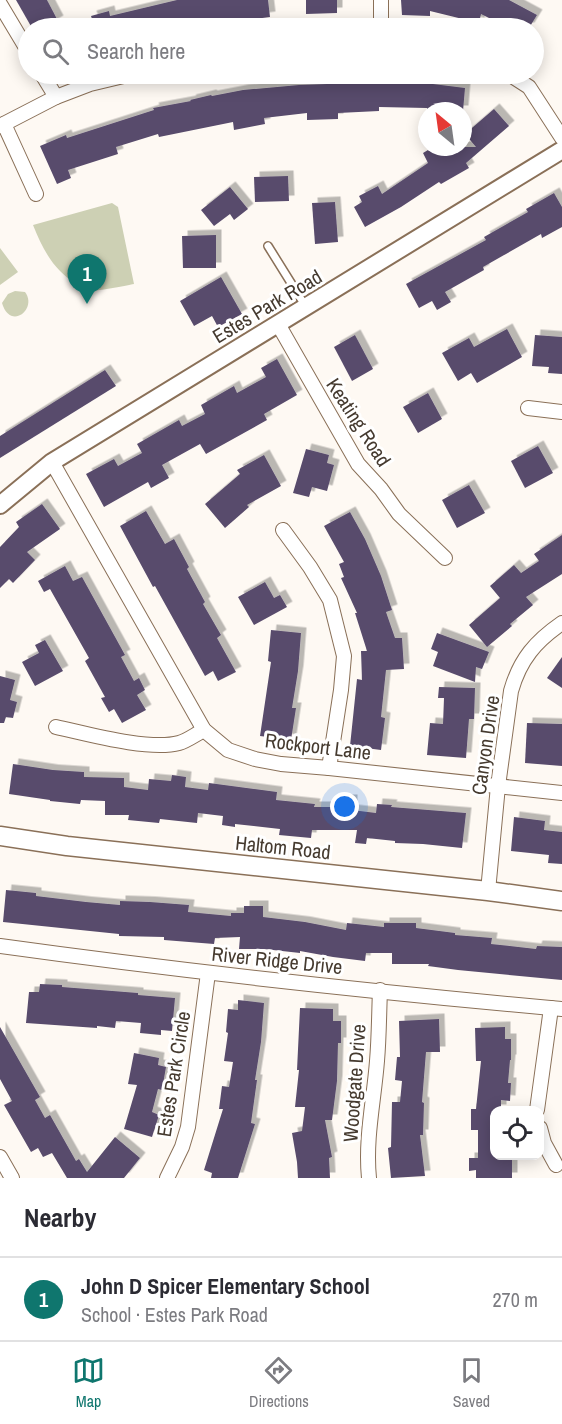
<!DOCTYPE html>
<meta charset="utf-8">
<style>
body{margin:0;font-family:"Archivo Narrow",sans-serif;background:#f7f7f7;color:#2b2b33}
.controls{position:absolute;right:18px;bottom:18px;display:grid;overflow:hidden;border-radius:12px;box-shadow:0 3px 15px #0003}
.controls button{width:54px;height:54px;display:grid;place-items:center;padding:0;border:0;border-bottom:2px solid #e1e1e2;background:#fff;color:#2b2b33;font:30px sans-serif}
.compass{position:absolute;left:418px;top:102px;width:54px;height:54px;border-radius:50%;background:#fff;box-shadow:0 3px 15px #0003;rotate:331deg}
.you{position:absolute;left:345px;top:807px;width:21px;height:21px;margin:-15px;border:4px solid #fff;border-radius:50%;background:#1a73e8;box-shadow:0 0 0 9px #1a73e833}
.badge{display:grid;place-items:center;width:39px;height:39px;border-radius:50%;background:#0f766e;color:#fff;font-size:20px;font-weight:700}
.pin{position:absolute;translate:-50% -50px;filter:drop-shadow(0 2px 3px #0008)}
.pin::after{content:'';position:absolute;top:32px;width:21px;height:18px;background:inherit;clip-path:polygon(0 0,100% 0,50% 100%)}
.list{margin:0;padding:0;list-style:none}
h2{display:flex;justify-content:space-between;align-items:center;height:78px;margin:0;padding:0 24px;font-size:26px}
h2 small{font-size:20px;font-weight:400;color:#7c7c81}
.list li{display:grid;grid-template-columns:39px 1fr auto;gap:18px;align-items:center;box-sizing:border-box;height:84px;padding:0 24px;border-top:2px solid #e1e1e2}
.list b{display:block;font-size:22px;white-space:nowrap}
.list p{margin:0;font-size:20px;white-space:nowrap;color:#7c7c81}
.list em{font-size:20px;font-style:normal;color:#7c7c81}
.icon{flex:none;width:33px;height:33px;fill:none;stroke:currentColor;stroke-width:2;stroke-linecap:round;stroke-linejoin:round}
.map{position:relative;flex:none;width:562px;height:1178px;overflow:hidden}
.search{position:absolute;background:#fff;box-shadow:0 3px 15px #0003;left:18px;right:18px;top:18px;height:66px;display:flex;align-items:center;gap:15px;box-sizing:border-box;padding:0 21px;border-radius:33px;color:#7c7c81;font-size:22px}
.sheet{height:162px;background:#fff}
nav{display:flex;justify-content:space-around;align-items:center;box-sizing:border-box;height:84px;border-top:2px solid #e1e1e2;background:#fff;font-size:16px;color:#7c7c81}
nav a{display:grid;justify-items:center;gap:3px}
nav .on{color:#0f766e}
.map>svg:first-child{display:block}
.green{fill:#cdd0b4}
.building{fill:#584b6c;filter:url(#shadow)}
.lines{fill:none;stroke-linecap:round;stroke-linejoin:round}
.service-casing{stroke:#8a7058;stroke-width:10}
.minor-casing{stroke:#8a7058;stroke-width:16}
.tertiary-casing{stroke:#8a7058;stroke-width:20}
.secondary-casing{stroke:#8a7058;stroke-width:21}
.service{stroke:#fff;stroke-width:7}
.minor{stroke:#fff;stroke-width:14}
.tertiary{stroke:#fff;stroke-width:16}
.secondary{stroke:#fff;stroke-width:18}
.labels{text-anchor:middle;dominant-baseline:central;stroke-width:6;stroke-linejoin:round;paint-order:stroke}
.street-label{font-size:20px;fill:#453a2f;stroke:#fff}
</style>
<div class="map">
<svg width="562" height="1178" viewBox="0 0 562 1178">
<defs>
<filter id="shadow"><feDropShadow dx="5.5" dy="-5.5" stdDeviation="0" flood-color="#0004"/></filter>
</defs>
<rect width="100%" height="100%" fill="#fef9f3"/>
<g class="green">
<path d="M112 203 118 207 134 284C124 286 97 292 87 290 84 289 81 286 78 285 54 271 43 250 33 225Z"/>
<path d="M0 248 18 272 0 285Z"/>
<path d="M15 291 25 292C38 309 10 331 2 303L8 294Z"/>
</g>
<g class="building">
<path d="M16 0H47L58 21 45 28H32Z"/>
<path d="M177 0H268L270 17 214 24 193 28H95L91 16 109 11 110 16Z"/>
<path d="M306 0H337V13L306 14Z"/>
<path d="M401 0H509L537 15 529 28H509L481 14 479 23 430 11V16L402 15Z"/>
<path d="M383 82 425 83 465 88 463 111H427V108L379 107V111L338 113V119L307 120V113L264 118 265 124 234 130 233 122 159 137 158 134 116 147 118 154 68 170 71 178 57 184 40 146 66 135 67 138 154 110 153 108 191 101 190 100 211 95 212 96 243 90 299 85Z"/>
<path d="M494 109 509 126 466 163 469 168 441 184 439 182 401 207 365 227 354 207 362 202 359 196 378 186 382 194 428 163 423 153 433 147H476L465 134Z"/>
<path d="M288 176 289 201 255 202 254 177Z"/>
<path d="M230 187 248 209 234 220 230 214 214 226 201 210Z"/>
<path d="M554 193 562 207V227L542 238 541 234 483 267 484 270 445 292 451 302 437 310 432 301 419 308 406 284 486 240 484 237 528 212 526 209Z"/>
<path d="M335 202 338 242 315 244 312 203Z"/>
<path d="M216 235V268H183L182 236Z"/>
<path d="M221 277 242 314 218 327 212 316 194 326 180 301Z"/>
<path d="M507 329 522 357 477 383 471 373 458 381 442 353 469 338 474 347Z"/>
<path d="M355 335 373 369 352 381 334 347Z"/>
<path d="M535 335 562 337V374L548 373 549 367 532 366Z"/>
<path d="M277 359 297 395 264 414 267 420 206 454 200 444 162 465 169 478 151 488 148 482 104 507 86 474 114 459 118 466 142 453 137 444 179 420 182 426 205 414 201 405 234 386 237 393 266 377 261 368Z"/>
<path d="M105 370 116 386 0 458V436Z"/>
<path d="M428 393 442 419 418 433 403 407Z"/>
<path d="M538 446 553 473 525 488 511 461Z"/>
<path d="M306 449 329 455 327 463 334 465 327 491 312 487 309 497 293 493Z"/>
<path d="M264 455 281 486 247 505 249 507 225 528 205 504 240 474 237 470Z"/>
<path d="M469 485 485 513 457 528 442 500Z"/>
<path d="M42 504 60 529 27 552 35 560 13 583 9 579 0 588V547L19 527 16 522Z"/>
<path d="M146 511 165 544 174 539 189 567 187 569 205 602 203 604 221 635 217 638 236 672 218 681 213 671 205 676 155 586 153 587 120 526Z"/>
<path d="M350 512 365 539 381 576 392 610 386 612 395 638H402L404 669 386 670 381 717 385 718 381 750 350 746 357 679 362 680 361 651H367L355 613H357L341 578 344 577 339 564 344 562 324 526Z"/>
<path d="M562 535V574L526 597 533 605 510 624 512 626 487 647 469 625 500 598 490 586 514 565 521 573 539 561 534 554Z"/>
<path d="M65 566 73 581 82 577 125 655 121 657 134 681 139 678 145 690 137 695 146 710 122 723 114 709 109 712 101 698 105 697 85 661 89 658 50 589 44 592 38 581Z"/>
<path d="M265 582 274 598 280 595 287 607 254 625 238 597Z"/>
<path d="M271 630 301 633 298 671 292 708H296L291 740 260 736 271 662 268 661Z"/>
<path d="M437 633 489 652 482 669 476 667 475 682 433 666 438 652 431 649Z"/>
<path d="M45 640 63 671 35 686 22 662 39 653 35 645Z"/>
<path d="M562 657V688L547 678Z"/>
<path d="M0 676 15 680 10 700 17 702 13 718 6 717 4 723H0Z"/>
<path d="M439 687 475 688 474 719H469L466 758 427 755 430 723 443 724 444 698H438Z"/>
<path d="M527 723 562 724V766L525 763Z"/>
<path d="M13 764 53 770 84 772V777L124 778V787L148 790 149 779 171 781 172 775 186 777 185 787 208 790 209 783 277 792 276 800 315 804 314 807H337L338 800H352V810L376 813 377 804 392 805 391 807 466 813 462 848 423 844 395 843V841L367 838 366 844 355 843 357 830H312L311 838 279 835 280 829 235 824V827L222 825 223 816 198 813 197 823 160 819 159 823 128 820 129 815H105V801L81 800 80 804 50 801V800L9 794Z"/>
<path d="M514 817 545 821 544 830 562 832V864L548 863 549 855 511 851Z"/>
<path d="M6 890 36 893V896L86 902 120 905V901L150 902 189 905 188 912 231 916V913H244V906H263V917L305 922 346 930 347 923 384 927V923H416V928L455 933V935L492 938 491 944 536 949 537 946 562 947V980L458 970 428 966 429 964H392V953H366L365 961 333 957 300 951V953L264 949H239L240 937 215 938 214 944 164 940V937L119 936V934L3 922Z"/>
<path d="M40 984 62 985V987L138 993V995L175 998 172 1031 161 1030V1035L140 1033 141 1023 116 1021 115 1028 97 1026V1028L26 1023 29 992H39Z"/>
<path d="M238 1000 264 1003 261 1042 255 1080H257L251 1123 255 1124 238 1178H211L212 1173 204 1170 223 1109H219L222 1086 229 1087 233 1062 224 1061 228 1033 226 1032 228 1009 238 1010Z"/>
<path d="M300 1008 333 1009V1021H341V1043H338L337 1081 332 1120H325L332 1157 329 1158 330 1178H298L297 1162 292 1133 302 1131 305 1107H295L299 1070H297Z"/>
<path d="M439 1019 440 1052H426L422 1102 424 1103 423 1135H420L425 1176 391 1178 388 1148 391 1147 392 1102H400L402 1081 395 1080 397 1057H400L399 1021Z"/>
<path d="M0 1027 40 1097 35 1100 45 1118 50 1115 76 1161 79 1159 87 1172 115 1137 140 1158 124 1178H67L52 1153 43 1157 38 1148 31 1152 4 1105 12 1101 0 1079Z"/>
<path d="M505 1027V1039H511V1060H510L508 1083H511L510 1101 501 1100V1110H495V1155H503V1160L512 1159V1178H476V1170L469 1171V1158H478V1130H471V1109H476L481 1061H476L475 1028Z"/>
<path d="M134 1053 159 1058 158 1065 166 1067 162 1090 158 1089 152 1112 159 1115 152 1137 124 1129 137 1085 128 1084Z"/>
</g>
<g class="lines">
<defs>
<path id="service" d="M268 246 306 307"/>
<g id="minor">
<path d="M0 4 28 51"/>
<path d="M381 28V0"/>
<path d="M42 74 56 97"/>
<path d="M509 74 529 87 562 138"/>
<path d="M4 124 36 194"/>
<path d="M0 126 56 97 90 84 132 74"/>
<path d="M278 324 358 464 381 489 399 514 445 558"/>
<path d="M528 408 562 412"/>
<path d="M52 462 204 730 228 750 255 759 281 764 329 768 562 793"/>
<path d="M283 530 310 567 330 600 344 656 341 690 329 768"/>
<path d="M56 727C88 734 149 751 179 743 187 741 196 734 204 730"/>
<path d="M488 891 498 786 511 691C520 659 536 641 562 623"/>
<path d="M0 946C187 972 374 992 562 1009"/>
<path d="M537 1110 551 1008"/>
<path d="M540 1128 544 1143 556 1165"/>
<path d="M0 1157 12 1178"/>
<path d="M167 1178 182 1147 188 1127 208 973"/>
<path d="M369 1178C365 1139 374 1100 377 1061 379 1038 379 1014 380 990"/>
</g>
<path id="tertiary" d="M0 505 52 462 562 150"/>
<path id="secondary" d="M0 836 67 846 488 891 562 901"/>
</defs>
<use href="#service" class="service-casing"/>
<use href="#minor" class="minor-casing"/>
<use href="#tertiary" class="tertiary-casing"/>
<use href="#secondary" class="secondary-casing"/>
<use href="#service" class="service"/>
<use href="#minor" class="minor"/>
<use href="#tertiary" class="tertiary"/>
<use href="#secondary" class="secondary"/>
</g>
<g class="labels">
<g class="street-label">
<text transform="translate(267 306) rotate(-31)">Estes Park Road</text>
<text transform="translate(359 422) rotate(57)">Keating Road</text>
<text transform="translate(485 745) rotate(-82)">Canyon Drive</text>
<text transform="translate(318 746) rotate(7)">Rockport Lane</text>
<text transform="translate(283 847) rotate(6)">Haltom Road</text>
<text transform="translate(277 960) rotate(6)">River Ridge Drive</text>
<text transform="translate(173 1074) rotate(-81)">Estes Park Circle</text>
<text transform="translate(354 1083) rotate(-86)">Woodgate Drive</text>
</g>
</g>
</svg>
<div class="controls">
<button><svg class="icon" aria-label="locate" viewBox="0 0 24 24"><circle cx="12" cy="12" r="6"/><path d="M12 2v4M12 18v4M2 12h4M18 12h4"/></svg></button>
</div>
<svg class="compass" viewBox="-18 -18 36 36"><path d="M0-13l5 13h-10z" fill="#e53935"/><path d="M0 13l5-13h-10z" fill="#7c7c81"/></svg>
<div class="you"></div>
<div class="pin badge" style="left:87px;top:304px">1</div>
<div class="search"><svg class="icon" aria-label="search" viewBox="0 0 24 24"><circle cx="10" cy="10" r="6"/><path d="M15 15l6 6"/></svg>Search here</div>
</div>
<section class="sheet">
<h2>Nearby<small></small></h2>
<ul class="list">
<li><span class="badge">1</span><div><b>John D Spicer Elementary School</b><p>School · Estes Park Road</p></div><em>270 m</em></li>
</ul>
</section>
<nav>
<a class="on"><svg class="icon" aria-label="map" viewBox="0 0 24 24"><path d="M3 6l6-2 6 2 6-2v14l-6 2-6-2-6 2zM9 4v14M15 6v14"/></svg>Map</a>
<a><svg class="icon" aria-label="directions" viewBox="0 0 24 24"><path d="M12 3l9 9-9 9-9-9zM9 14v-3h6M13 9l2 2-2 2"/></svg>Directions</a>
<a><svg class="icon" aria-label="saved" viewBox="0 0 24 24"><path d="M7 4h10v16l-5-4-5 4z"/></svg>Saved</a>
</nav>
